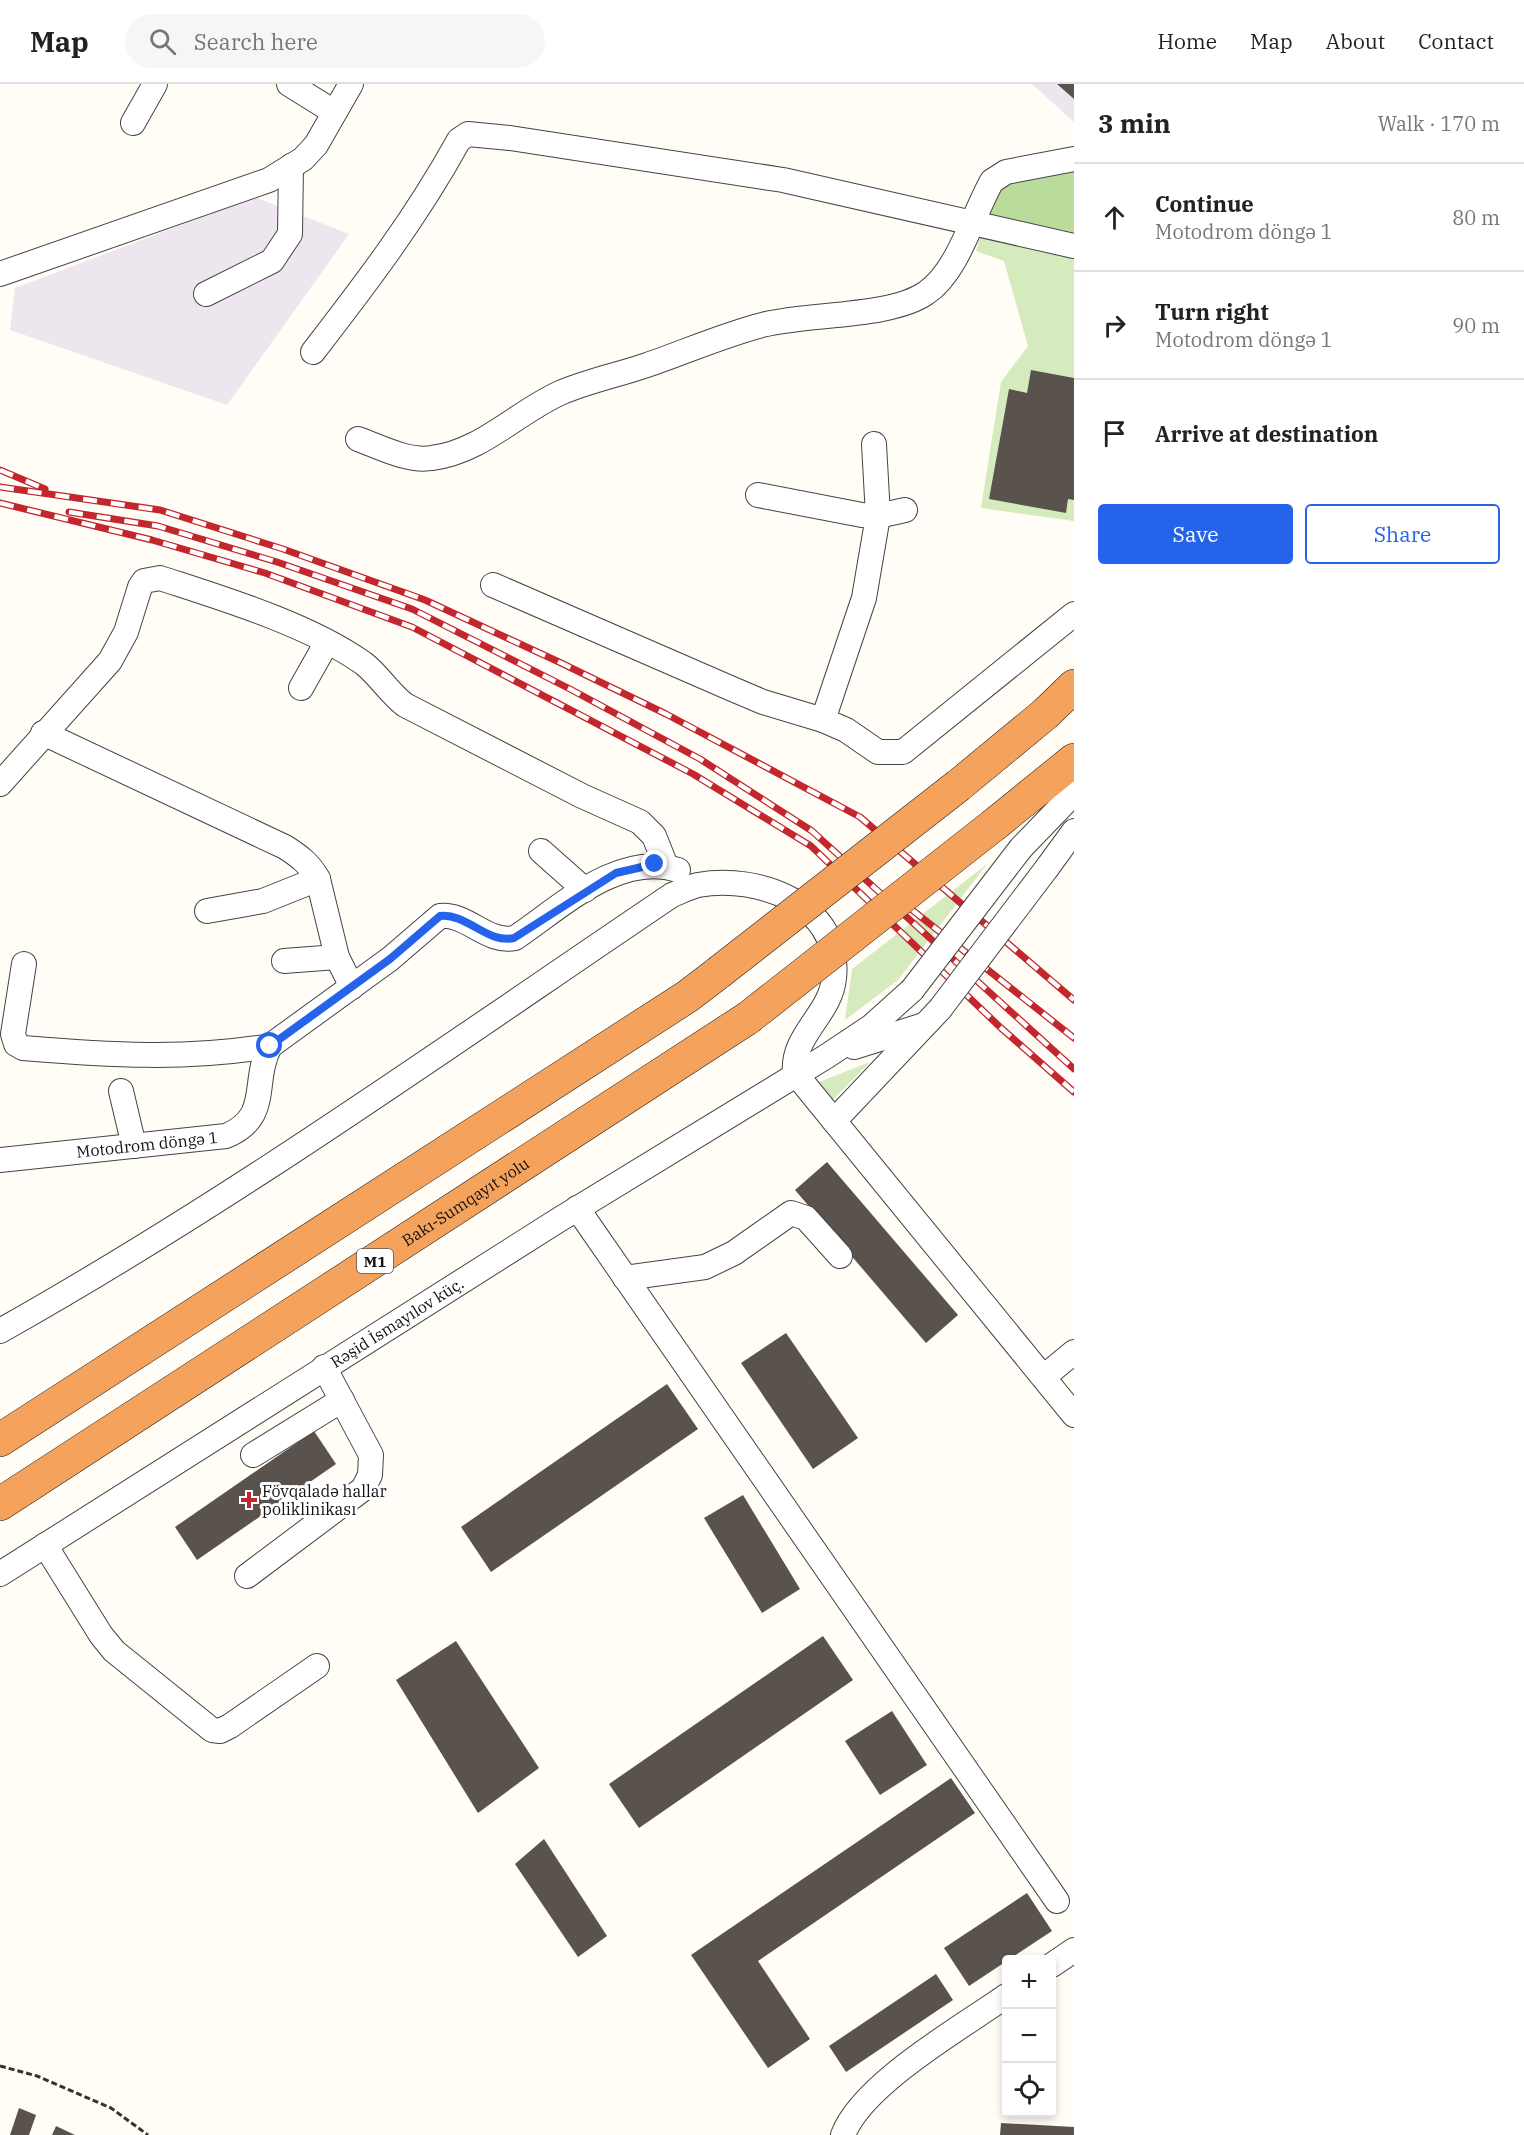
<!DOCTYPE html>
<meta charset="utf-8">
<style>
body{margin:0;font-family:"IBM Plex Serif",serif;background:#f6f6f6;color:#222}
.controls{position:absolute;right:18px;bottom:18px;display:grid;overflow:hidden;border-radius:6px;box-shadow:0 3px 9px #0003}
.controls button{width:54px;height:54px;display:grid;place-items:center;padding:0;border:0;border-bottom:2px solid #e0e0e0;background:#fff;color:#222;font:30px sans-serif}
.stop{position:absolute;width:18px;height:18px;margin:-14px;border:4px solid #2563eb;border-radius:50%;background:#fff}
.stop.end{background:#2563eb;border-color:#fff;box-shadow:0 2px 6px #0008}
.list{margin:0;padding:0;list-style:none}
h2{display:flex;justify-content:space-between;align-items:center;height:78px;margin:0;padding:0 24px;font-size:26px}
h2 small{font-size:20px;font-weight:400;color:#767676}
.list li{display:grid;grid-template-columns:39px 1fr auto;gap:18px;align-items:center;box-sizing:border-box;height:108px;padding:0 24px;border-top:2px solid #e0e0e0}
.list b{display:block;font-size:22px;white-space:nowrap}
.list p{margin:0;font-size:20px;white-space:nowrap;color:#767676}
.list em{font-size:20px;font-style:normal;color:#767676}
.actions{display:flex;gap:12px;padding:18px 24px}
.actions a{flex:1;padding:14px 0;border:2px solid #2563eb;border-radius:6px;text-align:center;font-size:21px;color:#2563eb}
.actions .main{background:#2563eb;color:#fff}
.icon{flex:none;width:33px;height:33px;fill:none;stroke:currentColor;stroke-width:2;stroke-linecap:round;stroke-linejoin:round}
.map{position:relative;flex:none;width:1074px;height:2051px;overflow:hidden}
header{display:flex;align-items:center;gap:36px;box-sizing:border-box;height:84px;padding:0 30px;background:#fff;border-bottom:2px solid #e0e0e0}
header strong{font-size:28px}
nav{display:flex;gap:33px;margin-inline-start:auto;font-size:21px}
.search{width:420px;height:54px;background:#f6f6f6;display:flex;align-items:center;gap:15px;box-sizing:border-box;padding:0 21px;border-radius:33px;color:#767676;font-size:22px}
main{display:flex}
aside{flex:1;background:#fff}
.map>svg:first-child{display:block}
.industrial{fill:#eee6ef}
.green{fill:#d5ebbd}
.forest{fill:#b9dc9c}
.building{fill:#5a524d}
.lines{fill:none;stroke-linecap:round;stroke-linejoin:round}
.minor-casing{stroke:#444;stroke-width:26}
.highway-casing{stroke:#222;stroke-width:34}
.path{stroke:#333;stroke-width:3;stroke-dasharray:6 3;stroke-linecap:butt}
.minor{stroke:#fff;stroke-width:24}
.highway{stroke:#f5a25d;stroke-width:33}
.rail-casing{stroke:#c4262e;stroke-width:7}
.rail{stroke:#fff;stroke-width:4.5;stroke-dasharray:14;stroke-linecap:butt}
.minor-bridge-casing{stroke:#444;stroke-width:26;stroke-linecap:butt}
.highway-bridge-casing{stroke:#222;stroke-width:34;stroke-linecap:butt}
.minor-bridge{stroke:#fff;stroke-width:24}
.highway-bridge{stroke:#f5a25d;stroke-width:33}
.route{stroke:#2563eb;stroke-width:8}
.poi-dot{fill:#c4262e;stroke:#fff;stroke-width:2}
.labels{text-anchor:middle;dominant-baseline:central;stroke-width:6;stroke-linejoin:round;paint-order:stroke}
.shield{fill:#fff;stroke:#585858;stroke-width:1.5}
.shield-label{font-size:15px;font-weight:bold;fill:#111}
.street-label{font-size:16px;fill:#111;stroke:#fff}
.poi-label{font-size:16px;fill:#111;stroke:#fff;text-anchor:start}
</style>
<header>
<strong>Map</strong>
<div class="search"><svg class="icon" aria-label="search" viewBox="0 0 24 24"><circle cx="10" cy="10" r="6"/><path d="M15 15l6 6"/></svg>Search here</div>
<nav><a>Home</a><a>Map</a><a>About</a><a>Contact</a></nav>
</header>
<main>
<div class="map">
<svg width="1074" height="2051" viewBox="0 0 1074 2051">
<rect width="100%" height="100%" fill="#fffdf5"/>
<g class="industrial">
<path d="M1032 0H1074V38Z"/>
<path d="M255 113 349 150 227 321 10 246 15 204Z"/>
</g>
<g class="green">
<path d="M988 130 1074 149V437L981 424 1001 298 1028 262 1004 177 976 167Z"/>
<path d="M987 780 898 896 845 936 852 885Z"/>
<path d="M870 978 829 1020 814 1000Z"/>
</g>
<path class="forest" d="M1074 85V149L988 130 1004 99Z"/>
<g class="building">
<path d="M1057 0H1074V15Z"/>
<path d="M1031 286 1074 294V416L1068 415 1066 429 989 415 1009 305 1027 309Z"/>
<path d="M827 1078 958 1231 926 1259 795 1106Z"/>
<path d="M786 1249 858 1354 813 1385 741 1279Z"/>
<path d="M667 1300 698 1345 491 1488 461 1443Z"/>
<path d="M314 1347 336 1380 197 1476 175 1443Z"/>
<path d="M743 1411 800 1505 762 1529 704 1434Z"/>
<path d="M823 1552 853 1596 639 1744 609 1700Z"/>
<path d="M456 1557 539 1684 478 1729 396 1596Z"/>
<path d="M892 1627 927 1681 880 1711 845 1657Z"/>
<path d="M951 1694 975 1729 758 1877 810 1955 768 1984 691 1871Z"/>
<path d="M544 1755 607 1852 578 1873 515 1780Z"/>
<path d="M1027 1809 1052 1847 969 1902 944 1864Z"/>
<path d="M936 1890 953 1916 846 1988 829 1962Z"/>
<path d="M19 2024 36 2031 29 2051H10Z"/>
<path d="M1001 2039 1074 2043V2051H1000Z"/>
<path d="M56 2042 75 2051H52Z"/>
</g>
<g class="lines">
<defs>
<g id="minor">
<path d="M289 0 334 28"/>
<path d="M133 39 155 0"/>
<path d="M0 190 269 96 303 75 316 61 351 0"/>
<path d="M206 210 272 177 290 150 291 82"/>
<path d="M313 268C367 198 416 134 459 56L468 50 510 54 783 96 1074 162"/>
<path d="M358 355C380 363 408 378 432 374 481 368 516 329 560 309 588 297 618 291 647 281 685 268 723 251 762 241 808 229 890 234 926 209 958 188 973 130 992 97L1006 88 1074 75"/>
<path d="M874 360 878 432 864 514 823 636 846 646 878 668H903L1074 530"/>
<path d="M758 411 862 431 878 432 905 426"/>
<path d="M493 501 730 604 763 618 823 636"/>
<path d="M301 604 327 558"/>
<path d="M43 649 285 763C299 772 310 780 318 795L337 873 352 903"/>
<path d="M0 700 110 577 126 548 140 503 144 497 160 494C224 515 308 540 363 579 379 591 389 609 405 621L582 712 640 738 654 752 666 782"/>
<path d="M1021 764 1074 709"/>
<path d="M541 767 585 806"/>
<path d="M1047 784 1074 747"/>
<path d="M207 827 263 817 318 795"/>
<path d="M284 877 337 873"/>
<path d="M24 880 13 950 16 960 23 964C106 971 189 976 270 962"/>
<path d="M854 963 924 941"/>
<path d="M121 1007 134 1062"/>
<path d="M834 1037 940 925"/>
<path id="s1" d="M0 1076 226 1052C272 1033 251 998 270 962L390 875 440 832C467 829 487 860 515 854 561 823 619 767 678 786"/>
<path d="M577 1124 1057 1817"/>
<path d="M625 1194 705 1183 734 1169 791 1129 806 1134 840 1172"/>
<path d="M0 1247C233 1116 451 960 672 811 680 808 689 803 698 801 758 790 842 820 834 894 831 930 791 952 795 989L1074 1331"/>
<path d="M1045 1292 1074 1268"/>
<path d="M253 1371 342 1316"/>
<path d="M45 1461 101 1551 114 1567 212 1646 220 1647 230 1642 317 1582"/>
<path id="s2" d="M0 1490 557 1137 827 972 872 942 912 906"/>
<path d="M247 1492 363 1405 370 1391 371 1371 324 1283"/>
<path d="M1052 1881 1074 1866"/>
<path d="M843 2051C862 2000 961 1944 1006 1912"/>
</g>
<g id="highway">
<path d="M959 701 1045 630 1074 602"/>
<path d="M995 740 1074 676"/>
<path d="M0 1356 688 912 718 889"/>
<path id="s3" d="M0 1420 748 934"/>
</g>
</defs>
<use href="#minor" class="minor-casing"/>
<use href="#highway" class="highway-casing"/>
<path class="path" d="M0 1982 37 1992 111 2024 148 2051"/>
<use href="#minor" class="minor"/>
<use href="#highway" class="highway"/>
<defs>
<g id="rail">
<path d="M0 386 45 405"/>
<path d="M0 403 160 426 283 465 425 516 559 578 666 630 860 733 1074 916"/>
<path d="M0 419 152 456 265 489 412 543 693 690 811 762 1001 944 1074 1008"/>
<path d="M69 428 158 442 277 478 412 525 570 605 700 675 812 747 1074 985"/>
<path d="M911 825 1074 954"/>
</g>
</defs>
<use href="#rail" class="rail-casing"/>
<use href="#rail" class="rail"/>
<defs>
<g id="minor-bridge">
<path d="M912 906 1021 764"/>
<path d="M940 925 1047 784"/>
</g>
<g id="highway-bridge">
<path d="M718 889 959 701"/>
<path d="M748 934 995 740"/>
</g>
</defs>
<use href="#minor-bridge" class="minor-bridge-casing"/>
<use href="#highway-bridge" class="highway-bridge-casing"/>
<use href="#minor-bridge" class="minor-bridge"/>
<use href="#highway-bridge" class="highway-bridge"/>
</g>
<g class="lines">
<path class="route" d="M270 962 390 875 440 832C467 829 487 860 514 854L616 789 655 780"/>
</g>
<path class="poi-dot" d="M246 1407h6v6h6v6h-6v6h-6v-6h-6v-6h6z"/>
<g class="labels">
<rect class="shield" x="357" y="1165" width="36" height="24" rx="4.5"/>
<g class="shield-label">
<text x="375" y="1177">M1</text>
</g>
<g class="street-label">
<text stroke="none"><textPath href="#s1" startOffset="148">Motodrom döngə 1</textPath></text>
<text stroke="none"><textPath href="#s3" startOffset="555">Bakı-Sumqayıt yolu</textPath></text>
<text stroke="none"><textPath href="#s2" startOffset="470">Rəşid İsmayılov küç.</textPath></text>
</g>
<g class="poi-label">
<text x="262" y="1407">Fövqaladə hallar<tspan x="262" dy="18">poliklinikası</tspan></text>
</g>
</g>
</svg>
<div class="controls">
<button>+</button>
<button>−</button>
<button><svg class="icon" aria-label="locate" viewBox="0 0 24 24"><circle cx="12" cy="12" r="6"/><path d="M12 2v4M12 18v4M2 12h4M18 12h4"/></svg></button>
</div>
<div class="stop" style="left:270px;top:962px"></div>
<div class="stop end" style="left:655px;top:780px"></div>
</div>
<aside>
<h2>3 min<small>Walk · 170 m</small></h2>
<ul class="list">
<li><svg class="icon" aria-label="ahead" viewBox="0 0 24 24"><path d="M12 20V5M6 11l6-6 6 6"/></svg><div><b>Continue</b><p>Motodrom döngə 1</p></div><em>80 m</em></li>
<li><svg class="icon" aria-label="right" viewBox="0 0 24 24"><path d="M7 20v-9h11M14 6l5 5-5 5"/></svg><div><b>Turn right</b><p>Motodrom döngə 1</p></div><em>90 m</em></li>
<li><svg class="icon" aria-label="arrive" viewBox="0 0 24 24"><path d="M6 21V4h12l-3 4 3 4H6"/></svg><div><b>Arrive at destination</b></div></li>
</ul>
<div class="actions"><a class="main">Save</a><a>Share</a></div>
</aside>
</main>
